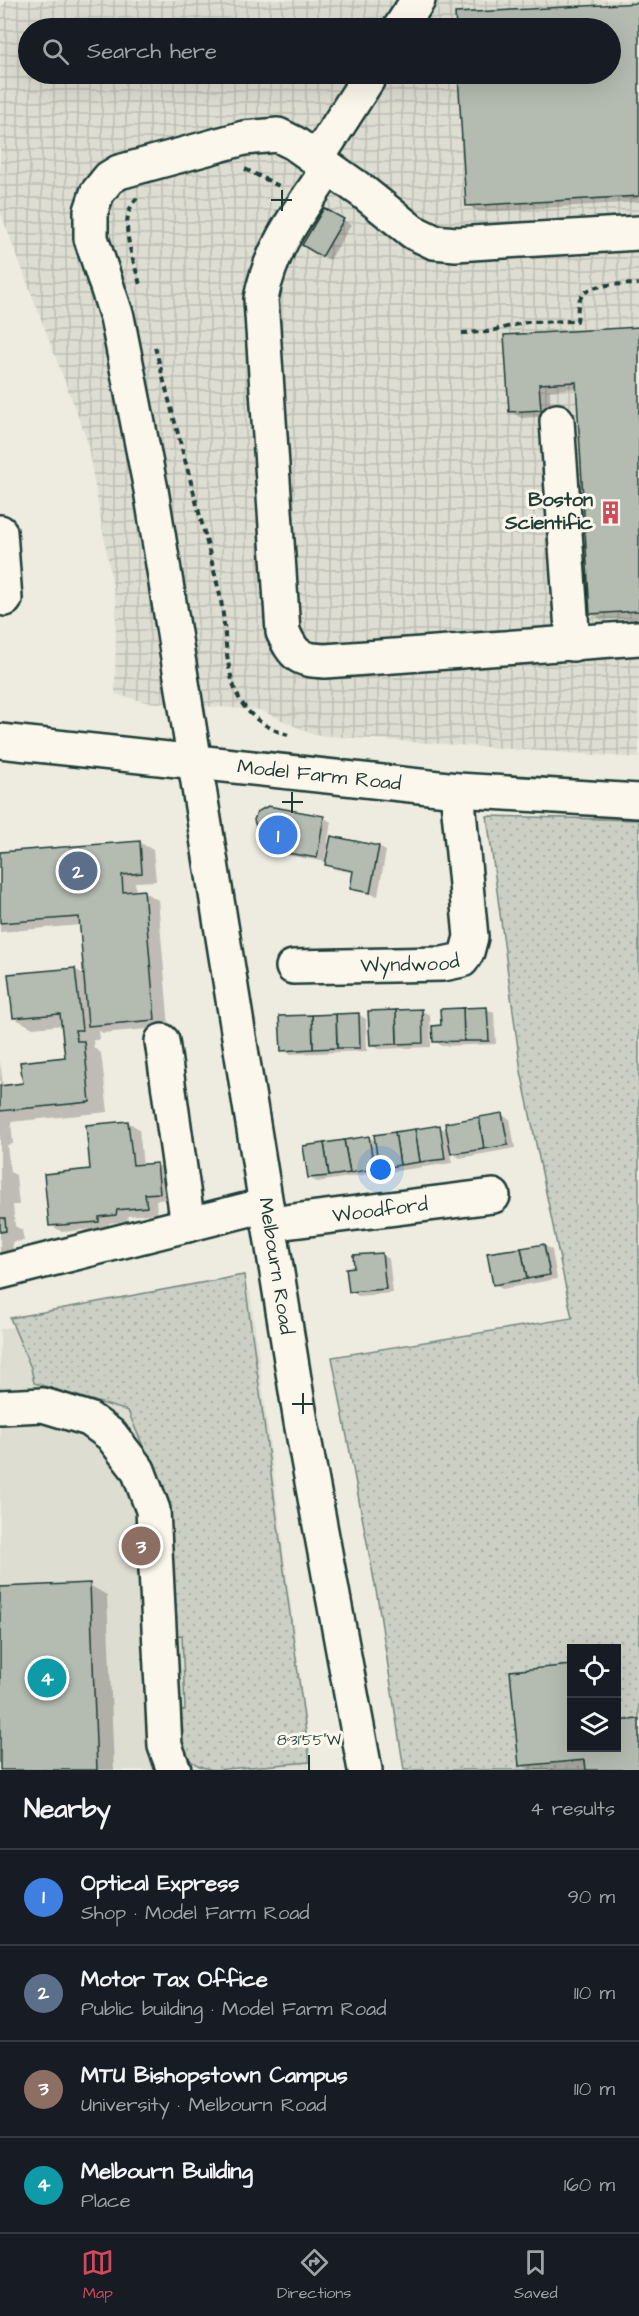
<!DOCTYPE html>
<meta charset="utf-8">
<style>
body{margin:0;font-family:"Architects Daughter",sans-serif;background:#242831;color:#f1f3f6}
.controls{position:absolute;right:18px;bottom:18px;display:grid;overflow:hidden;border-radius:0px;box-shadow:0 6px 24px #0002}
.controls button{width:54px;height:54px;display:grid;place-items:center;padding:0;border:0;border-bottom:2px solid #363941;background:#171b24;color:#f1f3f6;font:30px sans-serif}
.you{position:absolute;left:381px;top:1170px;width:21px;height:21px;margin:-15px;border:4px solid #fff;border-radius:50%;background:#1a73e8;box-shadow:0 0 0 9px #1a73e833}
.badge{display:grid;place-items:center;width:39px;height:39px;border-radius:50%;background:#d1495b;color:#fff;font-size:20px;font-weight:700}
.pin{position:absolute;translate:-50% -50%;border:3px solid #fff;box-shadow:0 2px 6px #0006}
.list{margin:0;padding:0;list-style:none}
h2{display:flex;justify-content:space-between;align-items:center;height:78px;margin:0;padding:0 24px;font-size:26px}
h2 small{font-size:20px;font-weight:400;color:#9ea1a6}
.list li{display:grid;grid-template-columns:39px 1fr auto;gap:18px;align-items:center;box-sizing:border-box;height:96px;padding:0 24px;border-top:2px solid #363941}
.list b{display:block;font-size:22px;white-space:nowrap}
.list p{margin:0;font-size:20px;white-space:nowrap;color:#9ea1a6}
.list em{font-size:20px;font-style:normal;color:#9ea1a6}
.icon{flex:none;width:33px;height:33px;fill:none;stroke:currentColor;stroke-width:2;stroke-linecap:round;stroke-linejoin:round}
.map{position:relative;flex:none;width:639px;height:1770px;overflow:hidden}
.search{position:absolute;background:#171b24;box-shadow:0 6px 24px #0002;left:18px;right:18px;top:18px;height:66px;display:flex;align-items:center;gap:15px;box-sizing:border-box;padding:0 21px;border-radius:33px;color:#9ea1a6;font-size:22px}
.sheet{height:462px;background:#171b24}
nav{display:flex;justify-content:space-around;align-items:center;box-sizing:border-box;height:84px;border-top:2px solid #363941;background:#171b24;font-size:16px;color:#9ea1a6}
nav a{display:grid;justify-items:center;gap:3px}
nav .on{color:#d1495b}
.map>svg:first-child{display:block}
.built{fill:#ddddd2}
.industrial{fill:url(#industrial-grid);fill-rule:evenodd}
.grass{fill:url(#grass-dots);stroke:#75867c;stroke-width:1.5}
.shadow{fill:#0003}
.building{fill:#b4bbb0;stroke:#1f3d34;stroke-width:1.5}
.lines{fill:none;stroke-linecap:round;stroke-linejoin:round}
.minor-casing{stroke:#1f3d34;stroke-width:38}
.major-casing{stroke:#1f3d34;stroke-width:38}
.path{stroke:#1f3d34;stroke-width:4;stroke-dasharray:6 4.5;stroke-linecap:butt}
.minor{stroke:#fbf7ec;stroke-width:33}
.major{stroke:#fbf7ec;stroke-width:33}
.ticks{fill:none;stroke:#1f3d34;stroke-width:2}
.labels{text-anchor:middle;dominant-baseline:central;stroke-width:6;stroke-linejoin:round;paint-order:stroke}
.poi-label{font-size:20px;font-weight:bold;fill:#1f3d34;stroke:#fbf7ec;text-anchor:end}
.street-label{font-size:20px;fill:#1f3d34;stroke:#fbf7ec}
.ticks-label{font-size:15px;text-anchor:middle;fill:#1f3d34;stroke:#fbf7ec;stroke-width:6;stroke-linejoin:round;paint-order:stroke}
</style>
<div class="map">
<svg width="639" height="1770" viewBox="0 0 639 1770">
<defs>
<pattern id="industrial-grid" width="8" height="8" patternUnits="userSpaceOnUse" patternTransform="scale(1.5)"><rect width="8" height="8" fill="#ddddd2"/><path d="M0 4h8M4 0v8" fill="none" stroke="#bdbfb5"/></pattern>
<pattern id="grass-dots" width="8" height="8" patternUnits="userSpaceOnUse" patternTransform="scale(1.5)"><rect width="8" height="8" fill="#cbcfc4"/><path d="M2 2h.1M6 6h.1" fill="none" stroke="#aeb3a9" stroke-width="1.8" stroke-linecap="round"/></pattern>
</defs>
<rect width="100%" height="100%" fill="#eeece1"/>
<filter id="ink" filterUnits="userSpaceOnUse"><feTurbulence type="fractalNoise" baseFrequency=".0167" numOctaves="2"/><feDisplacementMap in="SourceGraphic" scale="12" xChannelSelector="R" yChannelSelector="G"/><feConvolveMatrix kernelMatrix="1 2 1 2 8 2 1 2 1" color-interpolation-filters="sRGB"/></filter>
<g filter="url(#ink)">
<path class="built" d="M250 1291 312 1770H0V1329Z"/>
<path class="industrial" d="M7 0H639V758L314 735 260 710 145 702 115 694 116 604 86 437 0 211V8ZM28 28H610V74H28Z"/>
<g class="grass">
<path d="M487 816 639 820V1719L617 1721 616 1648H572L571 1665 519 1765 585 1760 586 1770H404L378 1601 332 1357 572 1318 521 1071Z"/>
<path d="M244 1275 310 1762 214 1770C178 1764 179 1742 176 1712L185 1710 182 1635 167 1636 156 1477 128 1411 34 1383 31 1368 10 1318Z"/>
</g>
<g class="shadow">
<path d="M639 5V202L479 212 467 205 460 74H610V28H457V15Z"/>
<path d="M325 210 351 225 330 260 304 245Z"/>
<path d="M639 329V618L602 620 591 613 578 388 550 390 551 416 521 418 510 411 506 337Z"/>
<path d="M323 817 331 822 325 859 379 847 386 851 378 896 351 888 354 873 334 869 327 864V862L273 853 265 848Z"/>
<path d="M139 842 153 850 156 881 135 882 136 893 144 892 158 900 169 1027 103 1033 98 1030 99 1040H93L94 1048 101 1053 108 1112 11 1122 13 1144 7 1145 10 1172 16 1175 19 1205H13L15 1226 22 1230 24 1241 12 1242 14 1256 0 1257V1061L3 1087 24 1085 66 1058 63 1025 33 1028 14 1018 75 969 85 975 81 925 0 932V854Z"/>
<path d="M487 1009 494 1013 496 1044 442 1046 434 1041 442 1027Z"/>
<path d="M422 1011 430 1015 431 1047 379 1049 371 1044Z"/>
<path d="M358 1014 366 1019 367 1051 290 1054 282 1050Z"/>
<path d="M502 1115 510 1119 515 1148 460 1158 450 1152 452 1163 388 1172 380 1168 381 1172 317 1182 310 1178 369 1137 376 1142 440 1127 448 1132Z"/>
<path d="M128 1122 139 1129 143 1166 156 1164 168 1171 170 1199 156 1200 157 1213 128 1216 127 1221 109 1223 110 1227 62 1232 51 1225Z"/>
<path d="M544 1245 552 1250 557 1279 502 1289 494 1284Z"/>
<path d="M382 1254 389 1259 393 1293 358 1296 350 1291 356 1269Z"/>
<path d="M89 1585 107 1595 114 1770H0V1588Z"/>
<path d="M639 1721V1770H530L521 1765 572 1748H616Z"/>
</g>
<g class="building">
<path d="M639 3V196L466 206 458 74H610V28H456L455 13Z"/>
<path d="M324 208 344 219 322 257 302 245Z"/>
<path d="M639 327V611L590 614 576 382 539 384 541 410 509 412 504 335Z"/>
<path d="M268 806 324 816 317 858 263 849 254 820 257 812Z"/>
<path d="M331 836 379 846 370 893 350 889 353 871 325 865Z"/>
<path d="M140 841 142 873 122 875 123 892 144 890 155 1020 88 1026 79 917 0 923V852Z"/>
<path d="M75 968 82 1030H75L77 1041H84L90 1102 0 1111V1086L23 1083 20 1062 65 1057 60 1014 13 1018 8 974Z"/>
<path d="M487 1007 489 1041H464L463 1008Z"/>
<path d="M463 1008 464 1041 433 1042 432 1026 441 1025 440 1009Z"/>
<path d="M422 1009 423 1043 397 1044 396 1010Z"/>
<path d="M396 1010 397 1044 370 1045 368 1011Z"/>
<path d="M359 1013 360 1048H337L336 1014Z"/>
<path d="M336 1014 337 1048 313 1049 312 1015Z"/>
<path d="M312 1015 313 1049 281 1051 279 1016Z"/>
<path d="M502 1113 508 1145 484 1149 479 1117Z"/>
<path d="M479 1117 484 1149 451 1154 445 1123Z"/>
<path d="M128 1121 133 1165 157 1163 160 1193 145 1194 147 1207 117 1210 116 1215 99 1217V1222L49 1226 44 1174 90 1169 86 1125Z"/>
<path d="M440 1125 445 1159 420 1162 415 1129Z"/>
<path d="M415 1129 420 1162 400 1165 395 1132Z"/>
<path d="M395 1132 400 1165 379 1169 374 1135Z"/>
<path d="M369 1136 374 1169 350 1173 344 1140Z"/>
<path d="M344 1140 350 1173 329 1176 324 1143Z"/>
<path d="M324 1143 329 1176 308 1178 303 1146Z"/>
<path d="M0 1218H5L6 1231 0 1232Z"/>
<path d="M544 1244 550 1275 527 1279 521 1248Z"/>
<path d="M521 1248 527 1279 493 1285 487 1253Z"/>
<path d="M382 1253 386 1289 349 1292 346 1268 354 1267 353 1255Z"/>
<path d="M90 1583 97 1770H0V1587Z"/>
<path d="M572 1665V1748H616V1721L639 1719V1770H586L585 1760 519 1766 510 1671Z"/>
</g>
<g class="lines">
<defs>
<g id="minor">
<path d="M400 28 418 0"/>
<path d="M316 160 371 74"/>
<path d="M328 169C299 212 271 246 261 299L283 632C294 656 299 660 325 661L639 638"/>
<path d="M557 421 573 644"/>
<path d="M0 532 5 599"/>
<path id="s1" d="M293 967 443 964 462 960 467 952 471 937 457 790"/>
<path d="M162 1041 188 1225"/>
<path id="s2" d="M269 1224 493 1196"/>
<path d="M0 1272 266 1205"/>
<path d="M0 1407 43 1405 89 1419 111 1435 138 1470 153 1510 165 1746 174 1770"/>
<path d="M365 1770 301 1422 151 490 117 317 91 238V211L97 193 109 178 119 172 244 138 278 135 294 143 362 191 413 232 434 242 456 244 639 233"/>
</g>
<g id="major">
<path id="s3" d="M0 741 457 790 639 801"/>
</g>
</defs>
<use href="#minor" class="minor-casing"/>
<use href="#major" class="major-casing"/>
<g class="path">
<path d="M245 169 281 187"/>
<path d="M137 198C116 220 134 259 140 285"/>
<path d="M462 333 487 332 527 322 577 321C578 315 577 307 579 301 586 281 623 285 639 284"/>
<path d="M155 347C176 428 199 509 219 591 227 624 223 662 237 694 247 716 266 728 288 735"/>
</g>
<use href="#minor" class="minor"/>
<use href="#major" class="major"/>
</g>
</g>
<path class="ticks" d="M282 190V211M271 200H292M292 792V813M282 802H303M303 1393V1414M292 1404H313M309 1755V1770"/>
<defs>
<symbol id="building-bare" viewBox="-9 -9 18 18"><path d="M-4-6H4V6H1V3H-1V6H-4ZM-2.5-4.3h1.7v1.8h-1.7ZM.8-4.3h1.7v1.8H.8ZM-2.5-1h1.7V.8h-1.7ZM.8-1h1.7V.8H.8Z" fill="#d1495b" stroke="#fbf7ec" stroke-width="2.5" paint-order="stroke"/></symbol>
</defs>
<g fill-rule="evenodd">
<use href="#building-bare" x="594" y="496" width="33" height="33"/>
</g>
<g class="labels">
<g class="poi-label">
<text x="593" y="500">Boston<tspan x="593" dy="23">Scientific</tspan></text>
</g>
<g class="street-label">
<text stroke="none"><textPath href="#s3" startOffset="321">Model Farm Road</textPath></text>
<text stroke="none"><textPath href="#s1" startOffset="117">Wyndwood</textPath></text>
<text stroke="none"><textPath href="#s2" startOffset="112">Woodford</textPath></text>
<text transform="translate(276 1266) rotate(81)">Melbourn Road</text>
</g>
</g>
<g class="ticks-label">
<text x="309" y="1745">8°31'55"W</text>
</g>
</svg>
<div class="controls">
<button><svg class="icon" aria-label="locate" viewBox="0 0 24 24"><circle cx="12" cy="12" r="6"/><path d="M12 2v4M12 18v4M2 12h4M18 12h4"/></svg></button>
<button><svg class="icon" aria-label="layers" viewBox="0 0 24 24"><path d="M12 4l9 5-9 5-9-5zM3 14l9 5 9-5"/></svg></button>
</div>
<div class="you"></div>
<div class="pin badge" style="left:278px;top:835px;background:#3f7fe0">1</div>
<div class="pin badge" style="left:78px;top:871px;background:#5c6f8a">2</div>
<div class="pin badge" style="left:141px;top:1546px;background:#8d6e63">3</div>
<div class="pin badge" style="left:47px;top:1678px;background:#0f9aa8">4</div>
<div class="search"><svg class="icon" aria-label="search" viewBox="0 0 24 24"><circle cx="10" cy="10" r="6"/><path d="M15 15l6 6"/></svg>Search here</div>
</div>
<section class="sheet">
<h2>Nearby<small>4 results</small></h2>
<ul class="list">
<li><span class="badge" style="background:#3f7fe0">1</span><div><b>Optical Express</b><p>Shop · Model Farm Road</p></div><em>90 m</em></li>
<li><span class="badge" style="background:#5c6f8a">2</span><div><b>Motor Tax Office</b><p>Public building · Model Farm Road</p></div><em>110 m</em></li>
<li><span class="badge" style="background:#8d6e63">3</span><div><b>MTU Bishopstown Campus</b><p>University · Melbourn Road</p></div><em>110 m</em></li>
<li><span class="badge" style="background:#0f9aa8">4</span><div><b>Melbourn Building</b><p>Place</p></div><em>160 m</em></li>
</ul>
</section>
<nav>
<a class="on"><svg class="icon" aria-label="map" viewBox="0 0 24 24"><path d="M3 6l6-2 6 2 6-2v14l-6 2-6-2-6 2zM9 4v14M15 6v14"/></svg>Map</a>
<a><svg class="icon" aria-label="directions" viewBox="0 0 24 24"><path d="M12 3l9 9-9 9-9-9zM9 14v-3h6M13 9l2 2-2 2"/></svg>Directions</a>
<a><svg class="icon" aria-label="saved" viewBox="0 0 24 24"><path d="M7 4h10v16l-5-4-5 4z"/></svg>Saved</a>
</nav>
